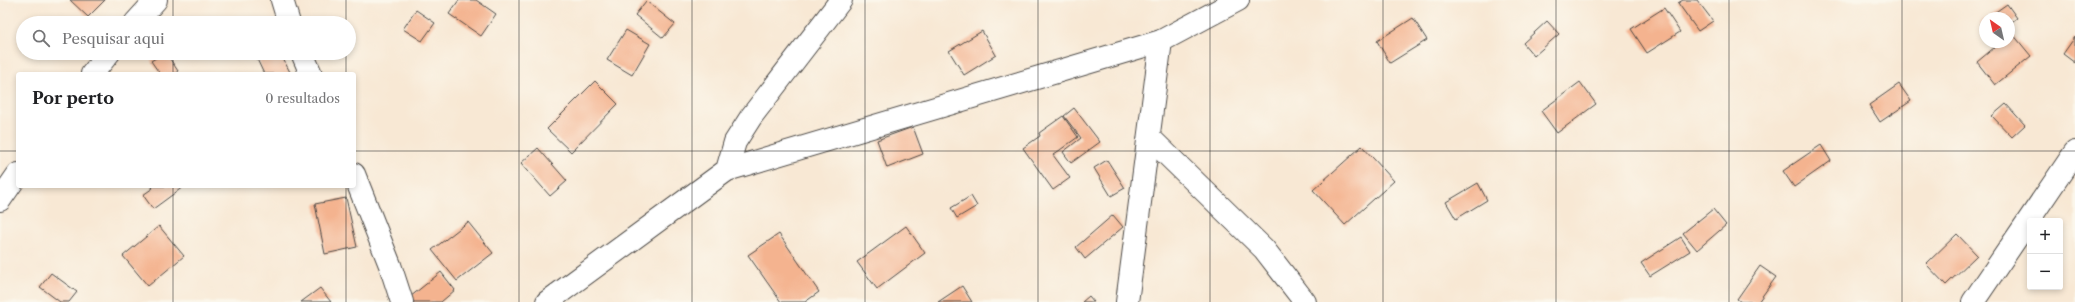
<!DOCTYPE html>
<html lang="pt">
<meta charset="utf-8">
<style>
body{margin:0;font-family:"Libre Caslon Text",serif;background:#f2f2f2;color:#202124}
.controls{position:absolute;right:12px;bottom:12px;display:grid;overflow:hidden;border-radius:4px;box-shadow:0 2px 6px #0003}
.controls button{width:36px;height:36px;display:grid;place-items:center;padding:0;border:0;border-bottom:1px solid #e0e0e0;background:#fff;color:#202124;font:20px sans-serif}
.compass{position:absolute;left:1979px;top:12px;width:36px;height:36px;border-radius:50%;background:#fff;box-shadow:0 2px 6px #0003;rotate:326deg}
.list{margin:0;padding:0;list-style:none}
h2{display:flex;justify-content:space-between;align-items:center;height:52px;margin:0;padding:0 16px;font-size:17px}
h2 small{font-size:13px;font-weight:400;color:#757577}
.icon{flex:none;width:22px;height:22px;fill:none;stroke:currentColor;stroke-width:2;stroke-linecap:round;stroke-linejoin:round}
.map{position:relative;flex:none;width:2075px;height:302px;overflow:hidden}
.search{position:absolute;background:#fff;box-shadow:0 2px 6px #0003;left:16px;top:16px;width:340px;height:44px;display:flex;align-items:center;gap:10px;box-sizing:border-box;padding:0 14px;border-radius:22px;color:#757577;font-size:15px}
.panel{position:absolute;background:#fff;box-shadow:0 2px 6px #0003;left:16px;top:72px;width:340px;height:116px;border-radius:4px}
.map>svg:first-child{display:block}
.building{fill:#f4b38f}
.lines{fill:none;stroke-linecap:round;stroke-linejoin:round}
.minor-casing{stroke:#4a4744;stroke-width:24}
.minor{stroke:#fff;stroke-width:22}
.grid{fill:none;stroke:#2b2b2b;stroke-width:1;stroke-opacity:0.55}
</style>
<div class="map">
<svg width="2075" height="302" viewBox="0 0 2075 302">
<rect width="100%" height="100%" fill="#fbf7ec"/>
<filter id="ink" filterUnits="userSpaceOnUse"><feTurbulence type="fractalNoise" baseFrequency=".025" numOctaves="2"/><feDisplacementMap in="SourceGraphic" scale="8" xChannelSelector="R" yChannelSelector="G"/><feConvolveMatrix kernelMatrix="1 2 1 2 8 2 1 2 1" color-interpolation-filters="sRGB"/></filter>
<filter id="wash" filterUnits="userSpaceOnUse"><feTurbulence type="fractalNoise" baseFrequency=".012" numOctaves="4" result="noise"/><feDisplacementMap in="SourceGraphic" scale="16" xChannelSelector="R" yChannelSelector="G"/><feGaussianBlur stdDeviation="0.9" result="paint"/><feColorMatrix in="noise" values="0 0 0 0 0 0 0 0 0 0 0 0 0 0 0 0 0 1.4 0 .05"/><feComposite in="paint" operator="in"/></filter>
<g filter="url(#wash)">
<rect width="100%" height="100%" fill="#f8e8d4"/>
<g id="blocks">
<g class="building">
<path d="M70 0H105L88 17Z"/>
<path d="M459 0H476L496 14 481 36 449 14Z"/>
<path d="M1683 0H1697L1713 21 1698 31 1678 3Z"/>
<path d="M646 1 675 24 663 38 635 15Z"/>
<path d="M2007 4 2017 18 2009 24V18H1987Z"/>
<path d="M1664 8 1680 32 1647 53 1631 29Z"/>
<path d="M416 10 435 23 422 41 403 29Z"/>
<path d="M1413 18 1427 40 1390 63 1377 41Z"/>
<path d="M1985 19V31L1980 23Z"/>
<path d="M1547 21 1559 34 1534 56 1523 43Z"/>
<path d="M626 30 650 44 632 75 607 60Z"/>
<path d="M982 31 996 55 964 75 949 51Z"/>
<path d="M2012 33 2031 56 1995 85 1977 62 2001 42H2009V36Z"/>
<path d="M2075 37V63L2063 54Z"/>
<path d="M164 53H166L178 71 174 74H160L151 61Z"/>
<path d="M264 53H280L291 74H264L256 57Z"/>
<path d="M595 81 618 104 571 152 547 129Z"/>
<path d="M1580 82 1596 104 1557 133 1541 111Z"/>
<path d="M1899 84 1911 101 1880 122 1869 105Z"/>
<path d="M2006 104 2025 125 2012 137 1992 116Z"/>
<path d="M1074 108 1100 142 1071 163 1063 152 1081 138 1064 116Z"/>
<path d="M1063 116 1078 137 1053 155 1070 178 1053 190 1023 148 1040 136 1039 133Z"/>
<path d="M913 127 923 154 887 168 877 140Z"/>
<path d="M1821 145 1831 161 1794 187 1783 171Z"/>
<path d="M1362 146 1394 181 1345 225 1313 190Z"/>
<path d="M538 148 567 181 550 196 521 163Z"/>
<path d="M1107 160 1125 188 1111 196 1094 168Z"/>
<path d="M1478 183 1487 200 1456 219 1446 202Z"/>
<path d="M151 186H182L183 187 153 209 143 195 153 188Z"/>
<path d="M971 196 977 206 957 218 951 208Z"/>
<path d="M346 198 357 247 325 254 315 204Z"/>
<path d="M1713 209 1726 225 1697 250 1683 233Z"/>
<path d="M1113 215 1123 227 1085 259 1076 247Z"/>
<path d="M468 222 493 253 457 281 432 250Z"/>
<path d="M159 226 184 256 148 286 123 256Z"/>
<path d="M906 226 925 253 877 289 857 262Z"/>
<path d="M779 234 819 292 805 302H781L748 255Z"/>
<path d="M1957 234 1977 255 1946 285 1926 264Z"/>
<path d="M1681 237 1690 251 1650 276 1641 263Z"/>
<path d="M1760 266 1776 277 1758 302H1741L1737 299Z"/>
<path d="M441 272 455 290 441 302H414L410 297Z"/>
<path d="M51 273 77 292 69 302H60L40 287Z"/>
<path d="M962 286 972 302H938Z"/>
<path d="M320 288 331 302H301Z"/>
<path d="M1089 296 1094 302H1082Z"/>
</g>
</g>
</g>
<g filter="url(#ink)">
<use href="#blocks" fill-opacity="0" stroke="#4a4744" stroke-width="1"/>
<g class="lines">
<defs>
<g id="minor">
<path d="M282 0 289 23"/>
<path d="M135 23 156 0"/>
<path d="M302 53 311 74"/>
<path d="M92 74 109 53"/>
<path d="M1149 137 1264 249 1305 302"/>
<path d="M727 170 1161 41 1238 0"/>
<path d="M354 174 390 265 402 302"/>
<path d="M0 200 18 174"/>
<path d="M547 302 727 170 735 142 751 117 841 0"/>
<path d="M1127 302 1161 41"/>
<path d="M1973 302 2075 152"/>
</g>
</defs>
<use href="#minor" class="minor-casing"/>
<use href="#minor" class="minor"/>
</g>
</g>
<path class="grid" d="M173 0V23M346 0V23M519 0V302M692 0V302M865 0V302M1038 0V302M1210 0V302M1383 0V302M1556 0V302M1729 0V302M1902 0V302M173 53V74M346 53V74M0 151H18M354 151H2075M173 186V302M346 186V302"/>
</svg>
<div class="controls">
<button>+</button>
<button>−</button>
</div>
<svg class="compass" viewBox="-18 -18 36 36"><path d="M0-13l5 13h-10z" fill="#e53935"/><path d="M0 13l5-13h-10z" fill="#757577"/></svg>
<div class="search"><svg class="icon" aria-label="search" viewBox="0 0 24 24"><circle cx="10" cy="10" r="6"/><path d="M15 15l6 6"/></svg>Pesquisar aqui</div>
<section class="panel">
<h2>Por perto<small>0 resultados</small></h2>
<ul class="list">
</ul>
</section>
</div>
